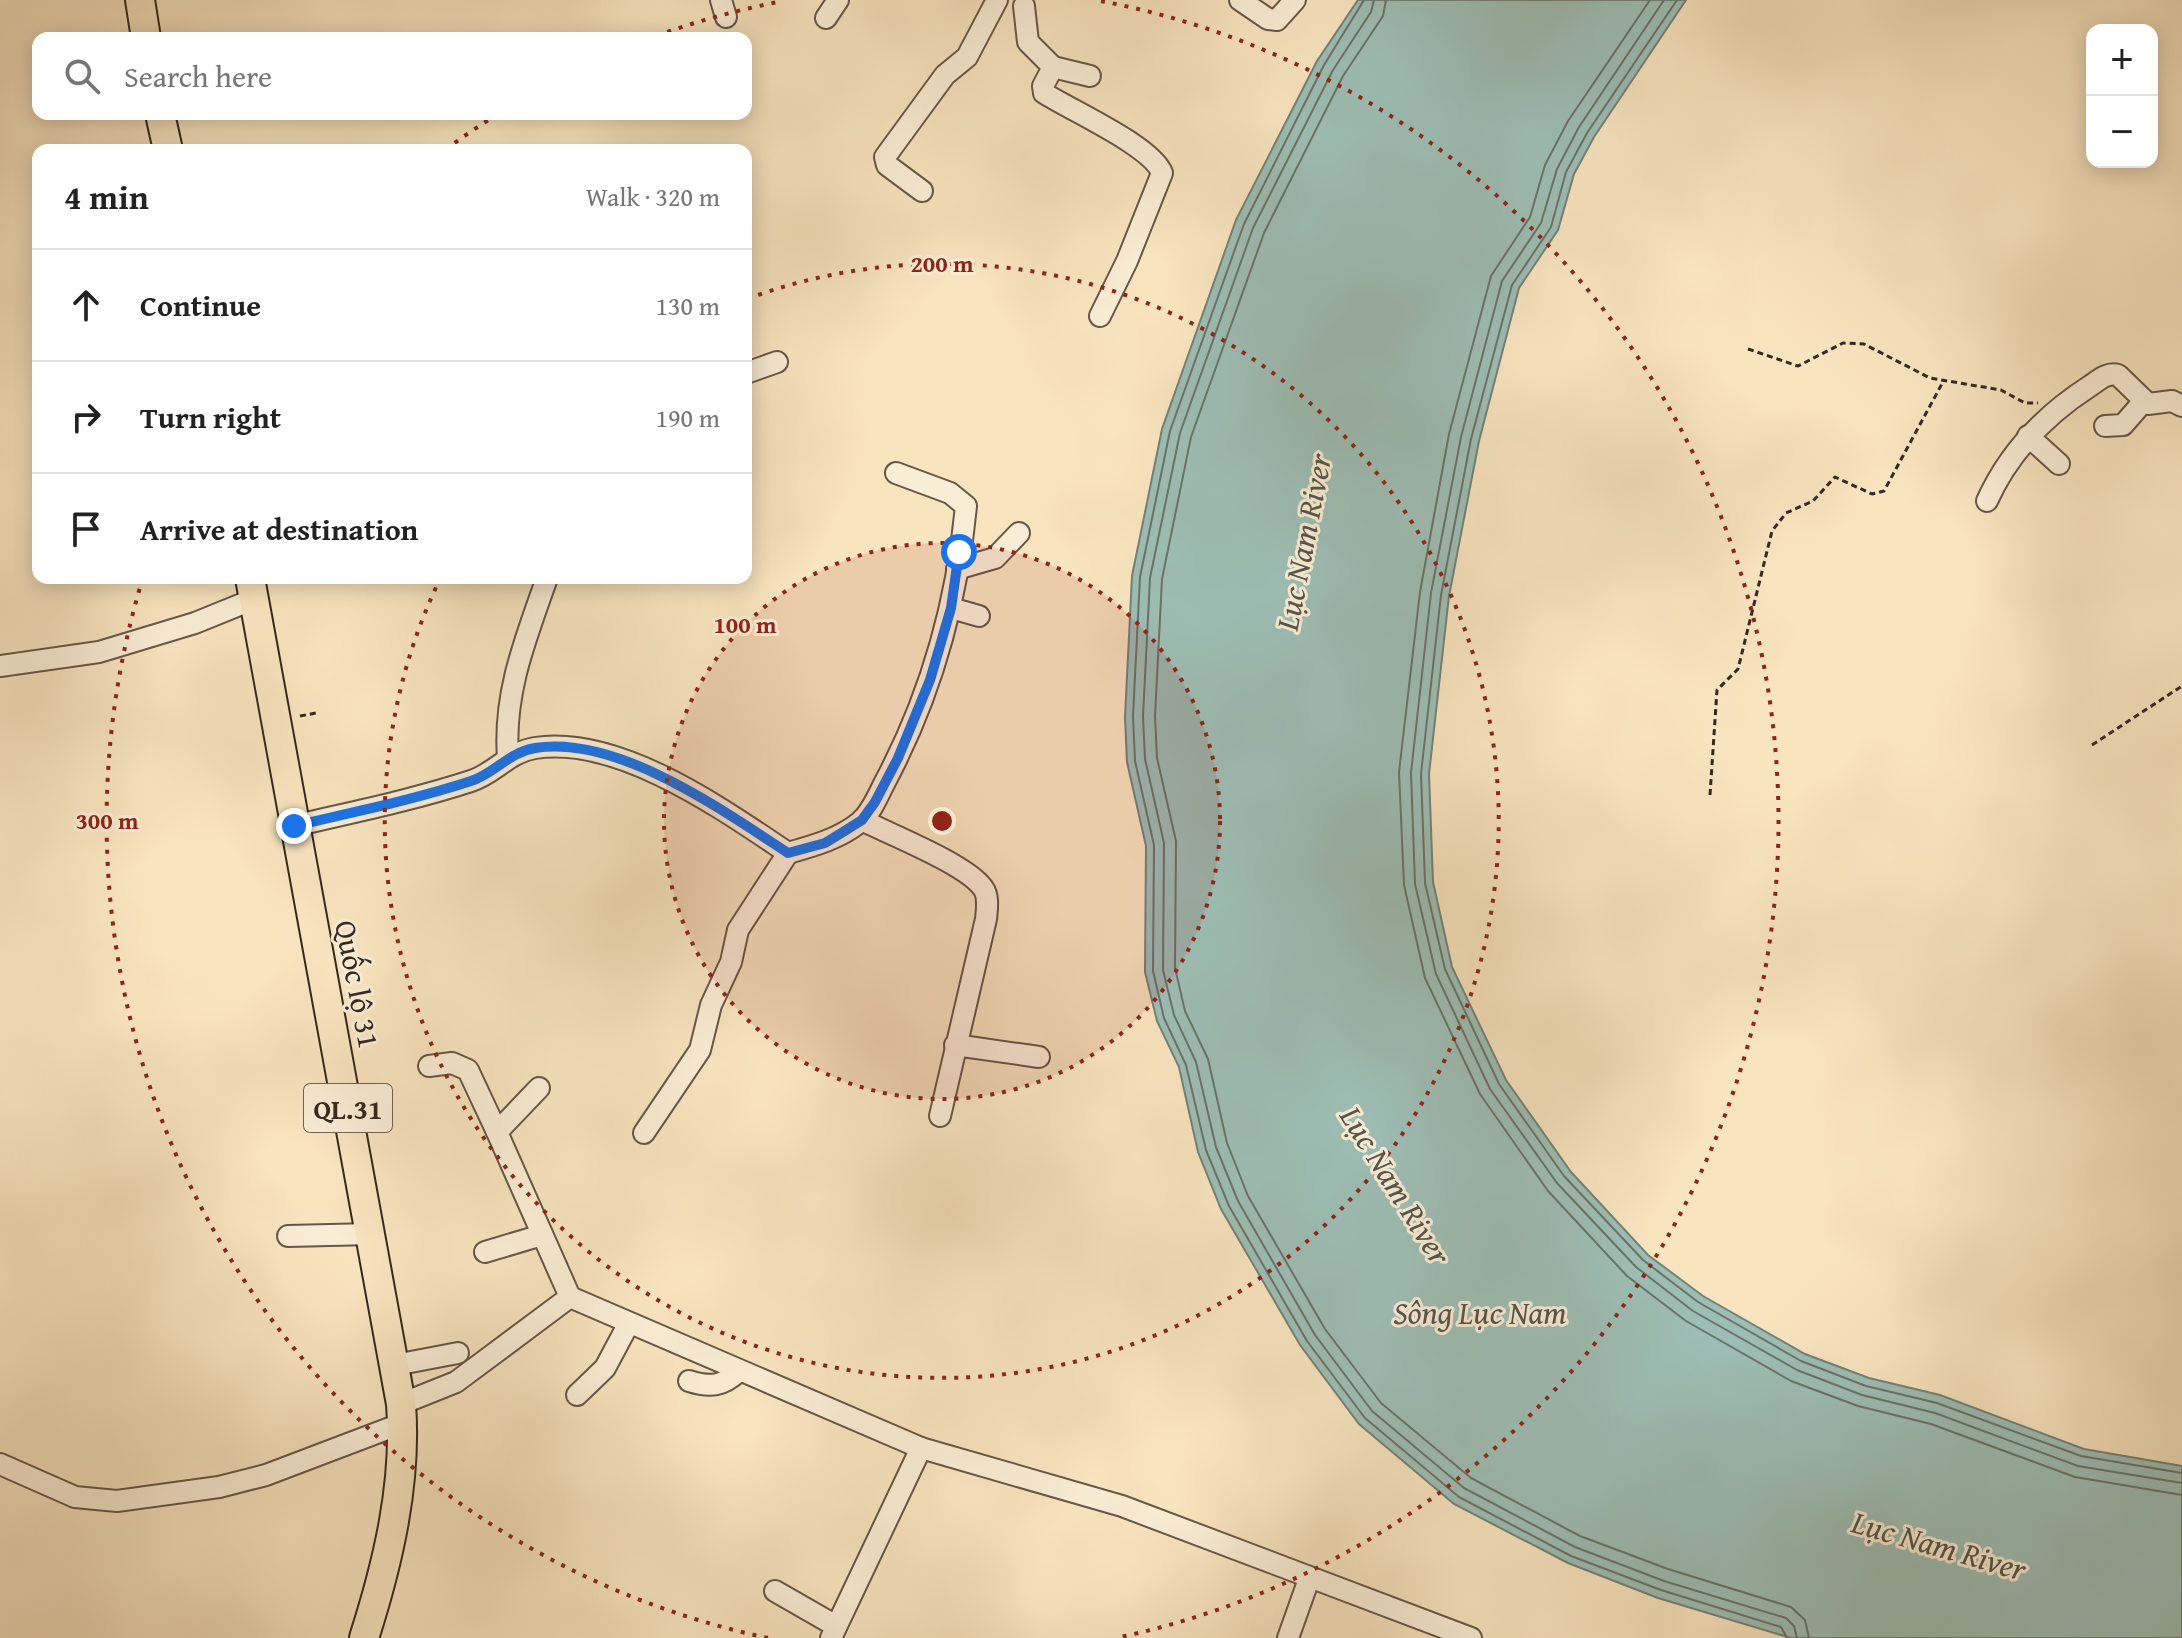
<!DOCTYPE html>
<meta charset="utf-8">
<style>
body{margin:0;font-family:"Gentium Book Plus",serif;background:#f2f2f2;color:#222}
.controls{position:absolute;right:24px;top:24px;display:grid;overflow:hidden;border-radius:16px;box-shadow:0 4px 20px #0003}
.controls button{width:72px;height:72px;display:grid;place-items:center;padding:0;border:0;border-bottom:2px solid #e0e0e0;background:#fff;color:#222;font:40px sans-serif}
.stop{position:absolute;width:24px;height:24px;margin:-18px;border:6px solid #1a73e8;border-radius:50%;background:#fff}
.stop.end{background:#1a73e8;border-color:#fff;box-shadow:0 2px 8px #0008}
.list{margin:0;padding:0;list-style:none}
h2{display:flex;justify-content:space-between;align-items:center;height:104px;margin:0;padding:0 32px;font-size:34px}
h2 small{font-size:26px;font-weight:400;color:#767676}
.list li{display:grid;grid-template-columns:52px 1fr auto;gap:24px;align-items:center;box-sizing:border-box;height:112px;padding:0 32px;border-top:2px solid #e0e0e0}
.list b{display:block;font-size:30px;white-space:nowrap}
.list em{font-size:26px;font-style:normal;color:#767676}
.icon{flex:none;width:44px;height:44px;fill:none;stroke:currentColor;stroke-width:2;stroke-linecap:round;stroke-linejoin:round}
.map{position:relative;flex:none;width:2182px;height:1638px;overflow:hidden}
.search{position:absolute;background:#fff;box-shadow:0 4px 20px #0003;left:32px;top:32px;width:720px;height:88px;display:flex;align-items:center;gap:20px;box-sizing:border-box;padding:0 28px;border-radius:16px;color:#767676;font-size:30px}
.panel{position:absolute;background:#fff;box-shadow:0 4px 20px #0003;left:32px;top:144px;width:720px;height:440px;border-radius:16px}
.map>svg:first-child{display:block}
.water{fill:#9dbeb5;stroke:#738279;stroke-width:2}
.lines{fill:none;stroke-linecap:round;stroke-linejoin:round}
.shore{stroke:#69736a;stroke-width:2}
.minor-casing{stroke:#665747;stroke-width:24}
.highway-casing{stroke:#35281f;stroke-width:32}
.path{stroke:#35281f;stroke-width:3;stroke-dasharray:6 4;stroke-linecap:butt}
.minor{stroke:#faedd5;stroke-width:20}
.highway{stroke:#f8e4bf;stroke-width:28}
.route{stroke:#1a73e8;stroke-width:10}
.ring{fill:none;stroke:#8f2418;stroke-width:4;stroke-dasharray:4 8}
.labels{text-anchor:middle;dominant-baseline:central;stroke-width:6;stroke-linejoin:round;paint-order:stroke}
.shield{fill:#faedd5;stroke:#706356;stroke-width:2}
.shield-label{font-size:28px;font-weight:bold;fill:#35281f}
.street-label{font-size:30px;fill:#35281f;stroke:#faedd5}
.water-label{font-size:32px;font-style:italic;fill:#54554c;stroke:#faedd5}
.centre{fill:#8f2418;stroke:#faedd5;stroke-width:4}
.ring-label{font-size:24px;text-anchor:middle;font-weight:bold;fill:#8f2418;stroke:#faedd5;stroke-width:6;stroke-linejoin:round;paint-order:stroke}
</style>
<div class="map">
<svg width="2182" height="1638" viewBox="0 0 2182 1638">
<rect width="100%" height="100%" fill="#f8e4bf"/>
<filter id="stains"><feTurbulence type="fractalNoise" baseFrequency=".0025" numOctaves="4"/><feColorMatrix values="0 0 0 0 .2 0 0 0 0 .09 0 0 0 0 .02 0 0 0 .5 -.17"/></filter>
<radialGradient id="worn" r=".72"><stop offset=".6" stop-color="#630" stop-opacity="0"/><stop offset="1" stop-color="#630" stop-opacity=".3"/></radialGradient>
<path class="water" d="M1358 0H1686L1594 137 1574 174 1558 230 1519 288 1479 441 1449 596 1429 774 1433 882 1452 967 1506 1080 1571 1172 1648 1255 1703 1296 1805 1354 1869 1378 1940 1395 2084 1449 2182 1466V1638H1791L1658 1598 1568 1563 1454 1504 1359 1424 1300 1345 1221 1209 1198 1152 1179 1067 1157 1021 1145 972 1146 846 1127 762 1125 717 1132 576 1162 429 1236 220 1317 61Z"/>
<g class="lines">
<g class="shore">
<path d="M1364 0 1324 65 1244 224 1170 431 1140 577 1133 716 1135 761 1154 845 1153 971 1164 1018 1186 1065 1206 1150 1229 1206 1307 1341 1365 1418 1459 1497 1571 1556 1661 1590 1781 1627 1787 1638"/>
<path d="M1374 0 1371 12 1333 70 1253 228 1180 433 1150 578 1143 716 1145 759 1164 843 1163 970 1174 1015 1196 1062 1216 1147 1238 1201 1315 1335 1372 1411 1464 1488 1575 1547 1664 1581 1786 1618 1794 1626 1797 1638"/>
<path d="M1386 0 1383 16 1343 76 1264 233 1191 437 1162 579 1155 716 1157 758 1176 841 1175 968 1185 1011 1208 1059 1227 1143 1248 1196 1325 1329 1381 1403 1471 1478 1580 1536 1668 1569 1791 1607 1805 1620 1809 1638"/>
<path d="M1650 0 1568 121 1545 165 1530 217 1491 276 1449 434 1420 592 1399 772 1404 885 1425 978 1480 1094 1548 1191 1627 1276 1686 1321 1791 1381 1858 1406 1931 1424 2075 1477 2182 1495"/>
<path d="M1664 0 1579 127 1557 169 1541 223 1502 281 1461 437 1431 593 1411 773 1415 884 1436 974 1490 1089 1557 1183 1636 1267 1693 1311 1797 1370 1862 1395 1935 1413 2078 1466 2182 1483"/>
<path d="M1677 0 1587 133 1566 172 1551 227 1512 285 1471 439 1441 595 1421 774 1425 883 1445 969 1499 1084 1564 1176 1643 1260 1698 1302 1801 1361 1866 1386 1937 1403 2081 1456 2182 1473"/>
</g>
<defs>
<g id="minor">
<path d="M721 0 726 17"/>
<path d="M1240 0 1268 19 1277 20 1295 0"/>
<path d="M1024 6 1028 42 1053 67 1043 86 1044 93C1070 110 1152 146 1162 173L1127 261 1100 316"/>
<path d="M826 18 838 0"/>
<path d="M1053 67 1090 76"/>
<path d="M922 191 887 165 885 157 945 75 967 57 997 0"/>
<path d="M746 373 777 362"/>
<path d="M2105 426 2123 425 2144 401"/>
<path d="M2028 436 2059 464"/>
<path d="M1987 501C2009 452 2045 415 2090 386 2099 380 2107 372 2118 375L2148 404 2172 401 2182 406"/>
<path d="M957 569 995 558 1019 533"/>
<path d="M951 608 979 616"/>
<path d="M0 666 99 652 195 623 254 599"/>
<path d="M508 758C503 693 526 638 547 578"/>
<path d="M862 820C891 835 966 864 983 888 989 896 987 909 986 919L940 1116"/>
<path d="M294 826C353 812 413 800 471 781 494 774 509 752 535 748 619 735 722 809 788 853 813 846 839 839 860 822 872 812 879 793 886 780 931 695 957 602 966 506L950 493 896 473"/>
<path d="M955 1045 1039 1057"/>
<path d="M429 1066 452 1063 468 1070 497 1132"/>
<path d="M539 1088 497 1132 570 1297"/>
<path d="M644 1133 700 1050 711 1005 731 962 738 930 788 853"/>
<path d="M288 1236 372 1234"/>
<path d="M485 1252 542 1235"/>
<path d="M395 1365 458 1353"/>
<path d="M689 1381C711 1388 723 1386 739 1371"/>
<path d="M577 1395 605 1368 629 1323"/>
<path d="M401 1404 456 1382 570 1297 921 1448"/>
<path d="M0 1464 75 1497 117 1501 219 1487 266 1475 403 1423"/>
<path d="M775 1591 836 1626"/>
<path d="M831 1638 921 1448 1122 1506 1471 1638"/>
<path d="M1288 1638 1309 1579"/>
</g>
<g id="highway">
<path d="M140 0 146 38"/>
<path d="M160 114 168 150"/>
<path d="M250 578 401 1404C407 1483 388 1563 364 1638"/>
</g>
</defs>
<use href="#minor" class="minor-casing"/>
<use href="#highway" class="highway-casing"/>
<g class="path">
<path d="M1748 349 1798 366 1843 343 1864 344 1930 378 2001 390 2025 403H2038"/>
<path d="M300 716 316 713"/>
<path d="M2092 745 2182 686"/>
<path d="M1710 795 1717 690 1738 669 1772 531 1786 513 1813 501 1835 477 1872 494 1884 491 1944 380"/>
</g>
<use href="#minor" class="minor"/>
<use href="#highway" class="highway"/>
</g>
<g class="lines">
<path class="route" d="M294 826C353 812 413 800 471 781 494 774 509 752 535 748 618 735 722 810 788 853L825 843 843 832 862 820 875 802 898 758 930 680 951 608 959 552"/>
</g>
<circle cx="942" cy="821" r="278" fill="#8f2418" fill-opacity=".12"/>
<g class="ring">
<circle cx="942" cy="821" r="278"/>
<path d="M747 299A557 557 0 1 1 439 581"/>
<path d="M768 1638A835 835 0 0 1 141 584M445 150A835 835 0 0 1 493 117M656 36A835 835 0 0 1 783 1M1101 1A835 835 0 0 1 1116 1638"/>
</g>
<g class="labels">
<rect class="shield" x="304" y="1084" width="88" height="48" rx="6"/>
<g class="shield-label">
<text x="348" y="1108">QL.31</text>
</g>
<g class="street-label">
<text transform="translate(358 984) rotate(79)">Quốc lộ 31</text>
</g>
<g class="water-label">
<text transform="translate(1303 542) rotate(-79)">Lục Nam River</text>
<text transform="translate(1396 1185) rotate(58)">Lục Nam River</text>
<text x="1480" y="1312">Sông Lục Nam</text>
<text transform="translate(1939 1545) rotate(16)">Lục Nam River</text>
</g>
</g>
<circle cx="942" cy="821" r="12" class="centre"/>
<g class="ring-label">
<text x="942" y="272">200 m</text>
<text x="745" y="633">100 m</text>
<text x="107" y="829">300 m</text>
</g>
<rect width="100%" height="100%" filter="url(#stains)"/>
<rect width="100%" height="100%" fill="url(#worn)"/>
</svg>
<div class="controls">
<button>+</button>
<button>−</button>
</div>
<div class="stop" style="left:959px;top:552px"></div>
<div class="stop end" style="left:294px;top:826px"></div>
<div class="search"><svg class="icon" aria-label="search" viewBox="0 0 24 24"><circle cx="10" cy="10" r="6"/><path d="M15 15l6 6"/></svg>Search here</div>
<section class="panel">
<h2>4 min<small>Walk · 320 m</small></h2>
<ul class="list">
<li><svg class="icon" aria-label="ahead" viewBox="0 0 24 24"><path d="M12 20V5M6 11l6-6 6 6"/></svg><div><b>Continue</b></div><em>130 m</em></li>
<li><svg class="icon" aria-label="right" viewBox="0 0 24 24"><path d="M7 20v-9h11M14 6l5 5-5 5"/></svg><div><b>Turn right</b></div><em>190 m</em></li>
<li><svg class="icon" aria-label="arrive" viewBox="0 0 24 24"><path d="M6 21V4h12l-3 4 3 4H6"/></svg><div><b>Arrive at destination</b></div></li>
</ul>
</section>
</div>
